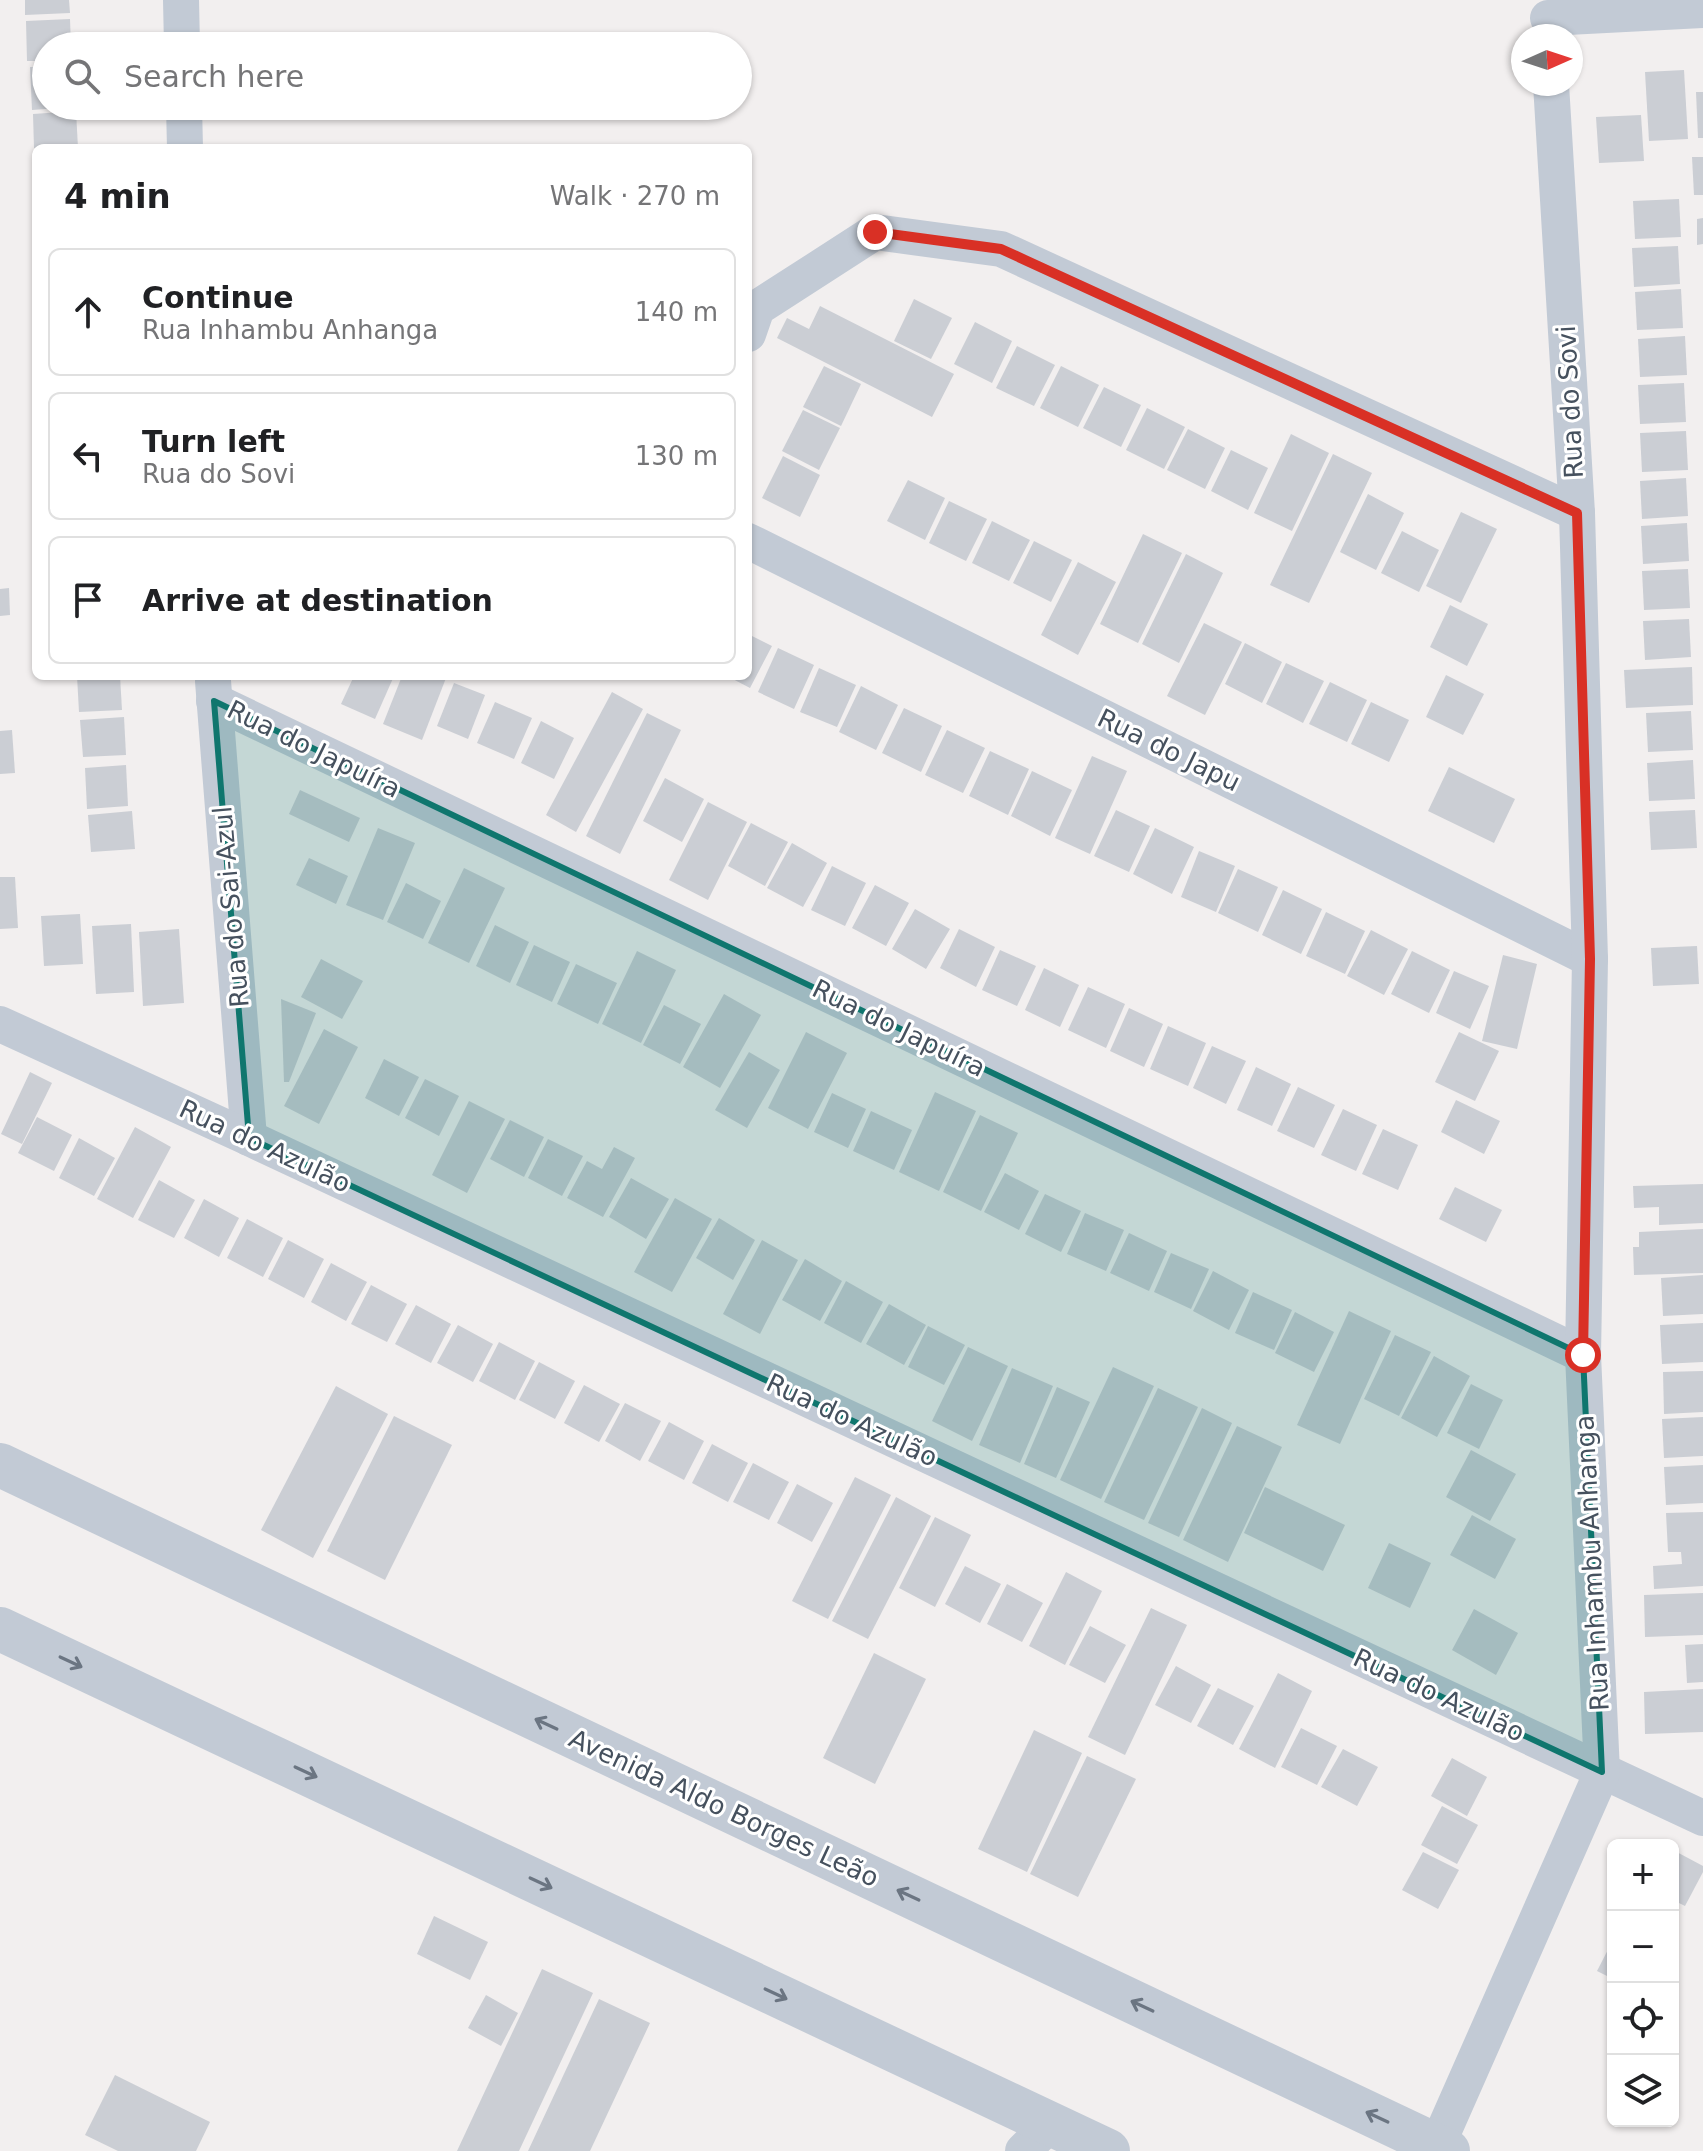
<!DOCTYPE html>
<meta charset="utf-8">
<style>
body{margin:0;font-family:"DejaVu Sans",sans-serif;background:#f2f2f2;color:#202124}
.controls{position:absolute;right:24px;bottom:24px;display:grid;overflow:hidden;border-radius:12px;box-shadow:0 2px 6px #0004}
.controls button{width:72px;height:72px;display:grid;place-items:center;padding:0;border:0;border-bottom:2px solid #e0e0e0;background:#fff;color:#202124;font:40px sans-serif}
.compass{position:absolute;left:1511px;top:24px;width:72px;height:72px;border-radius:50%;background:#fff;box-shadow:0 2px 6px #0004;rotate:87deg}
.stop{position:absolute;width:24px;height:24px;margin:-18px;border:6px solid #d93025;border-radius:50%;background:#fff}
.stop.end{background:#d93025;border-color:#fff;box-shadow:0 2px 8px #0008}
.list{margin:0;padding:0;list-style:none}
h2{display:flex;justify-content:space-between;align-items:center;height:104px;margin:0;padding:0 32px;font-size:34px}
h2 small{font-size:26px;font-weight:400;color:#757577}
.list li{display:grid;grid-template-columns:52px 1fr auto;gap:24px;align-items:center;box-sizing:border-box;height:128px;margin:0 16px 16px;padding:0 16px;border:2px solid #e0e0e0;border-radius:12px}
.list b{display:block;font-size:30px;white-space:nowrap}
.list p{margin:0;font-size:26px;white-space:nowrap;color:#757577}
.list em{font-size:26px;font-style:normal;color:#757577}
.icon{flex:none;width:44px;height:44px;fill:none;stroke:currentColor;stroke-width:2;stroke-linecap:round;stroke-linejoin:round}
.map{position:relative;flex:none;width:1703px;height:2151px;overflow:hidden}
.search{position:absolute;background:#fff;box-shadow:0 2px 6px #0004;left:32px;top:32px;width:720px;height:88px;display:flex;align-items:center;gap:20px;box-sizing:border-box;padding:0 28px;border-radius:44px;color:#757577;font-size:30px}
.panel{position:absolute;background:#fff;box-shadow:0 2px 6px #0004;left:32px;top:144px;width:720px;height:536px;border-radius:12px}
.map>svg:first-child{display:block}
.building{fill:#cbced4}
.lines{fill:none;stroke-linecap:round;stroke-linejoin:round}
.minor{stroke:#c2cad5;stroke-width:36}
.tertiary{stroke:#c2cad5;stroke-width:44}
.oneway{stroke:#6b7582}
.route{stroke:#d93025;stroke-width:10}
.marked{fill:#0f766e;fill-opacity:0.2;stroke:#0f766e;stroke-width:6;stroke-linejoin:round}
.labels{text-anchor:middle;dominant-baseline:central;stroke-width:6;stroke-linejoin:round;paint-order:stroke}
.street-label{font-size:26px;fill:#46515e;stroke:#fff}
</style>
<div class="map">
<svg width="1703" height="2151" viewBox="0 0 1703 2151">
<rect width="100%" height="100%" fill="#f2efef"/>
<g class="building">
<path d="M25 0H69L70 13 25 15Z"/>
<path d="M70 19 71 46H46V61H27L26 21Z"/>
<path d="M30 67H46V106H59V108L32 110Z"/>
<path d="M1684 70 1688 139 1649 141 1645 72Z"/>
<path d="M1696 92H1703V138H1698Z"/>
<path d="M76 111 78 148H34L33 114Z"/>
<path d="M1641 115 1644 161 1599 163 1596 117Z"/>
<path d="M1692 157H1703V195H1694Z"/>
<path d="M1679 199 1681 237 1635 239 1633 201Z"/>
<path d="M1703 218V244L1697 245V219Z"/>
<path d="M1678 246 1680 284 1634 287 1632 248Z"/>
<path d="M1681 289 1683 328 1637 330 1635 292Z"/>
<path d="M914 299 952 318 931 359 894 341Z"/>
<path d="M820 306 954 374 932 417 777 338 787 318 809 329Z"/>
<path d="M975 322 1012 341 992 383 954 364Z"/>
<path d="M1685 336 1687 375 1640 377 1638 339Z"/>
<path d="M1017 346 1055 365 1034 406 996 388Z"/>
<path d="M824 366 861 384 841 426 803 407Z"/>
<path d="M1061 366 1099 385 1078 427 1040 408Z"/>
<path d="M1684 383 1686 422 1640 424 1638 385Z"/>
<path d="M1104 387 1141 405 1121 447 1083 428Z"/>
<path d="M1147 408 1185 427 1164 469 1126 450Z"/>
<path d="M803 410 840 428 819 470 782 451Z"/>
<path d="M1188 429 1225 448 1205 489 1167 470Z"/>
<path d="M1686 431 1688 470 1642 472 1640 433Z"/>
<path d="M1291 434 1329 453 1292 531 1254 513Z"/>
<path d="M1231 450 1268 468 1248 510 1211 491Z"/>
<path d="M1333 454 1372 473 1309 603 1270 585Z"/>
<path d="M783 456 820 475 800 517 762 498Z"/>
<path d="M1686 478 1688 516 1642 519 1640 481Z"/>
<path d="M908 480 945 498 925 540 887 521Z"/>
<path d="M1368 494 1404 513 1376 570 1340 552Z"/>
<path d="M949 501 987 519 966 561 929 543Z"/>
<path d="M1461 512 1497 529 1461 603 1426 586Z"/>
<path d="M992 521 1030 540 1009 581 972 563Z"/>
<path d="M1687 523 1689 561 1643 564 1641 526Z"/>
<path d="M1402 531 1439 550 1419 592 1381 573Z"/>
<path d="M1143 534 1182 553 1138 643 1100 624Z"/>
<path d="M1034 541 1072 560 1051 602 1013 583Z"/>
<path d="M1186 554 1223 573 1179 663 1142 644Z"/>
<path d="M1078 562 1116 582 1078 655 1041 635Z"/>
<path d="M1688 569 1690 608 1644 610 1642 571Z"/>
<path d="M9 588 10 615 0 616V589Z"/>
<path d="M1450 605 1488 624 1467 666 1430 647Z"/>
<path d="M1689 619 1691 657 1645 660 1643 621Z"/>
<path d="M1204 623 1242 642 1205 715 1167 696Z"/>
<path d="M748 634 772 646 750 688 727 676H748Z"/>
<path d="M1245 643 1282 662 1262 703 1225 684Z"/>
<path d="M778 648 814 665 794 709 758 692Z"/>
<path d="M1286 663 1324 681 1303 723 1266 704Z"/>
<path d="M1692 667 1693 705 1626 708 1624 670Z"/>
<path d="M819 668 856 685 837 727 800 712Z"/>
<path d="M1446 675 1484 694 1463 735 1426 717Z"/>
<path d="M77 676H120L122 710 79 712Z"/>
<path d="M354 676H394L375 719 341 704Z"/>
<path d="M402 676 446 678 422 740 383 724Z"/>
<path d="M1330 682 1367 700 1347 742 1309 724Z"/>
<path d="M454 683 485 695 468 739 437 726Z"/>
<path d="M861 686 898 705 876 750 839 732Z"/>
<path d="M612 692 643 709 576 832 546 815Z"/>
<path d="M495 702 532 718 514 759 477 743Z"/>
<path d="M1371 702 1409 720 1389 762 1351 744Z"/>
<path d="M904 708 942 726 921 772 882 753Z"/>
<path d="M1691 711 1693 750 1648 752 1646 713Z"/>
<path d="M647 713 681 730 620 854 586 836Z"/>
<path d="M124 717 126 755 83 757 80 720Z"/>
<path d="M541 721 574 738 554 779 521 763Z"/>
<path d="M12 730 15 773 0 774V731Z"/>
<path d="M947 730 985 748 963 793 925 775Z"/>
<path d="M990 751 1029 769 1008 815 969 796Z"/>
<path d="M1092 756 1127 771 1090 854 1055 838Z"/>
<path d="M1693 760 1695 799 1649 801 1647 763Z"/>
<path d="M126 765 128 806 87 809 85 768Z"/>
<path d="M1449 767 1515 799 1494 843 1428 811Z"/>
<path d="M1032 771 1072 790 1050 836 1011 816Z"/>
<path d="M665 778 704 799 682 842 643 821Z"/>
<path d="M300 790 360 818 349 842 289 814Z"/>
<path d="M708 802 747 822 708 900 669 880Z"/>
<path d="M1116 810 1150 826 1129 872 1094 856Z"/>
<path d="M1695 810 1697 848 1651 850 1649 812Z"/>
<path d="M132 811 135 849 91 852 88 815Z"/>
<path d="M751 823 788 842 765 886 728 866Z"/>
<path d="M378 828 415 843 383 920 346 905Z"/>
<path d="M1155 828 1194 847 1172 894 1133 874Z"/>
<path d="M792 843 827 863 803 907 767 888Z"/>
<path d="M1199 851 1235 866 1216 912 1181 897Z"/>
<path d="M309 858 348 876 336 904 296 885Z"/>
<path d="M832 866 866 883 845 926 811 910Z"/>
<path d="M464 868 505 888 469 963 428 943Z"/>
<path d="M1238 869 1278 887 1258 932 1218 913Z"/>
<path d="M0 877H15L18 928 0 929Z"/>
<path d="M406 883 441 901 423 939 387 922Z"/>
<path d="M875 885 909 903 886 946 852 928Z"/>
<path d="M1283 890 1322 909 1301 954 1262 935Z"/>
<path d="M915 909 950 929 926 969 892 949Z"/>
<path d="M1326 912 1365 931 1345 974 1306 956Z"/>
<path d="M80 914 83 964 44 966 41 916Z"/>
<path d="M131 924 134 992 96 994 92 926Z"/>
<path d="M495 925 529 942 510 983 476 966Z"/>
<path d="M179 929 184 1003 143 1006 139 932Z"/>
<path d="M959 929 995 947 976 987 940 968Z"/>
<path d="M1371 930 1408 949 1384 995 1347 976Z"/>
<path d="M534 945 570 962 552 1002 516 985Z"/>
<path d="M1697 946 1699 984 1653 986 1651 948Z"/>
<path d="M1000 950 1036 966 1017 1006 982 990Z"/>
<path d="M637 951 676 970 641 1043 602 1024Z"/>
<path d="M1412 951 1450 970 1429 1013 1391 994Z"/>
<path d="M1503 955 1537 964 1517 1049 1482 1041Z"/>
<path d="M321 959 363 981 342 1019 301 997Z"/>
<path d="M576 964 617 983 598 1024 557 1004Z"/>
<path d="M1044 968 1079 985 1060 1027 1025 1010Z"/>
<path d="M1454 971 1489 986 1470 1029 1436 1013Z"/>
<path d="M1088 987 1125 1004 1106 1048 1068 1030Z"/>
<path d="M724 994 761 1015 720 1088 683 1067Z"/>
<path d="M281 999 316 1013 289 1082H284Z"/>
<path d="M664 1005 701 1024 680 1064 643 1045Z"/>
<path d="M1129 1008 1163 1024 1144 1067 1110 1051Z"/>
<path d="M1168 1026 1206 1043 1188 1086 1150 1069Z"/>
<path d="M324 1029 358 1047 319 1124 284 1106Z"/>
<path d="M806 1032 847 1053 808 1129 768 1108Z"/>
<path d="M1459 1032 1499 1051 1475 1101 1435 1082Z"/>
<path d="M1212 1046 1246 1061 1226 1104 1193 1088Z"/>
<path d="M749 1052 780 1070 747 1128 715 1110Z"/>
<path d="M384 1059 419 1077 399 1116 365 1098Z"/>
<path d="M1256 1067 1291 1084 1272 1126 1237 1110Z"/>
<path d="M30 1072 52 1083 22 1144 1 1134Z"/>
<path d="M425 1079 459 1096 439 1136 405 1118Z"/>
<path d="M1298 1087 1335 1105 1314 1148 1277 1131Z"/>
<path d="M935 1092 976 1111 939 1191 899 1172Z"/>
<path d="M832 1093 866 1109 848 1148 814 1132Z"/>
<path d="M1456 1100 1500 1121 1484 1154 1441 1132Z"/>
<path d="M469 1101 505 1119 467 1193 432 1175Z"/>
<path d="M1343 1109 1377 1125 1356 1171 1321 1155Z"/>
<path d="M871 1111 912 1130 894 1170 853 1151Z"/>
<path d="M980 1115 1018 1133 981 1211 943 1192Z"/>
<path d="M37 1117 72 1135 54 1171 18 1153Z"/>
<path d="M510 1120 544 1137 524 1177 490 1159Z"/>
<path d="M135 1127 171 1147 133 1218 97 1199Z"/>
<path d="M1383 1129 1418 1145 1398 1190 1362 1174Z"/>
<path d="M79 1138 115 1158 94 1196 59 1178Z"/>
<path d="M548 1139 583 1156 562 1196 528 1178Z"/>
<path d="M614 1147 635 1158 603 1217 567 1198 587 1161 602 1169Z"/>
<path d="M1005 1173 1039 1191 1019 1230 984 1212Z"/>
<path d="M631 1178 669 1199 646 1239 609 1217Z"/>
<path d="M159 1180 195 1200 174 1238 138 1220Z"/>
<path d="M1703 1184V1223L1659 1225V1207L1634 1208 1633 1186Z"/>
<path d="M1455 1187 1502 1210 1486 1242 1439 1219Z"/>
<path d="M1045 1194 1081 1211 1061 1252 1025 1234Z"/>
<path d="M675 1198 712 1219 672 1292 634 1272Z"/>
<path d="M204 1199 239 1218 219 1257 184 1238Z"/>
<path d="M1085 1213 1124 1230 1106 1271 1067 1254Z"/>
<path d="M719 1218 755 1240 733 1280 696 1258Z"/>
<path d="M247 1219 283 1238 263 1277 227 1258Z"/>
<path d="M1703 1229V1273L1634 1275 1633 1247H1639V1232Z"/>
<path d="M1129 1233 1167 1251 1149 1291 1110 1273Z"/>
<path d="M288 1240 324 1259 304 1298 268 1279Z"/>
<path d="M762 1240 798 1260 760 1334 723 1314Z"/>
<path d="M1171 1253 1209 1269 1191 1309 1154 1292Z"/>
<path d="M805 1259 842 1281 820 1321 782 1300Z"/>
<path d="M331 1263 367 1282 346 1321 311 1302Z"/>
<path d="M1213 1271 1249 1290 1229 1330 1193 1311Z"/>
<path d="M1703 1275V1314L1663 1316 1661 1278Z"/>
<path d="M846 1281 883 1302 861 1343 824 1323Z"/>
<path d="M371 1285 407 1304 387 1342 351 1324Z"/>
<path d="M1253 1292 1292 1310 1274 1350 1235 1333Z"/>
<path d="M889 1304 926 1325 904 1365 866 1344Z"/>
<path d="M416 1305 451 1324 431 1363 395 1344Z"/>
<path d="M1349 1311 1391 1331 1340 1444 1297 1425Z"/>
<path d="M1295 1312 1334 1332 1314 1372 1275 1353Z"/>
<path d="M1703 1323V1362L1662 1364 1660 1325Z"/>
<path d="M458 1325 493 1344 473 1382 437 1363Z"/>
<path d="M928 1326 965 1345 944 1385 908 1367Z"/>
<path d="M1395 1335 1431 1352 1399 1416 1364 1399Z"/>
<path d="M499 1342 535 1361 515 1400 479 1381Z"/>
<path d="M968 1347 1008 1366 972 1441 932 1421Z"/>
<path d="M1434 1356 1470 1376 1437 1437 1401 1418Z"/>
<path d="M539 1362 575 1381 555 1419 519 1400Z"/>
<path d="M1113 1367 1154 1386 1101 1499 1060 1480Z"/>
<path d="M1012 1368 1053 1386 1020 1463 979 1445Z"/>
<path d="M1703 1371V1412L1664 1414 1663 1372Z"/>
<path d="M1471 1384 1503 1400 1479 1449 1447 1433Z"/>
<path d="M584 1385 620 1404 599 1442 564 1423Z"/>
<path d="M336 1386 388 1414 313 1558 261 1530Z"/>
<path d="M1057 1387 1090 1402 1056 1478 1024 1464Z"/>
<path d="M1158 1388 1198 1407 1144 1520 1104 1502Z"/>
<path d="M625 1403 661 1421 640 1461 605 1441Z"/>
<path d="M1202 1408 1232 1423 1179 1537 1148 1523Z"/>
<path d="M394 1416 452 1445 385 1580 327 1551Z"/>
<path d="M1703 1417V1456L1664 1458 1662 1419Z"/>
<path d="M669 1422 704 1441 684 1480 648 1461Z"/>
<path d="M1237 1426 1282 1447 1228 1562 1183 1540Z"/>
<path d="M712 1444 748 1463 728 1502 692 1483Z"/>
<path d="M1471 1450 1516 1474 1490 1521 1446 1497Z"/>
<path d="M753 1463 789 1482 769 1520 733 1502Z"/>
<path d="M1703 1465V1503L1666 1505 1664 1467Z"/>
<path d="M855 1477 891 1495 828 1619 792 1601Z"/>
<path d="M797 1484 833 1503 812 1542 777 1523Z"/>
<path d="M1265 1487 1345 1525 1323 1571 1244 1533Z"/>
<path d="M896 1497 931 1516 868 1639 832 1621Z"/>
<path d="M1703 1512V1586L1654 1589 1653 1566 1682 1564 1681 1552H1668L1666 1513Z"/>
<path d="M1472 1515 1516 1539 1495 1579 1450 1555Z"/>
<path d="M935 1517 971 1535 935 1607 899 1588Z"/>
<path d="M1389 1543 1431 1563 1410 1608 1368 1588Z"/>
<path d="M965 1566 1001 1584 980 1623 945 1604Z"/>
<path d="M1066 1572 1102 1591 1065 1665 1029 1646Z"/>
<path d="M1007 1584 1043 1603 1022 1642 987 1624Z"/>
<path d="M1703 1593V1635L1645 1637 1644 1595Z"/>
<path d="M1151 1608 1187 1625 1125 1755 1088 1737Z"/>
<path d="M1474 1609 1518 1633 1496 1675 1452 1650Z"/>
<path d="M1090 1626 1126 1645 1105 1683 1069 1665Z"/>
<path d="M1703 1644V1682L1687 1683 1685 1645Z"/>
<path d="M874 1653 926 1679 875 1784 823 1758Z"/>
<path d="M1176 1666 1211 1685 1191 1723 1155 1705Z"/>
<path d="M1278 1673 1312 1691 1275 1768 1239 1749Z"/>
<path d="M1218 1688 1254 1706 1233 1745 1197 1726Z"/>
<path d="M1703 1689V1732L1645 1734 1644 1692Z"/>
<path d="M1301 1728 1337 1746 1317 1785 1281 1767Z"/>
<path d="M1034 1730 1082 1753 1027 1872 978 1849Z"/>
<path d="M1343 1749 1378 1767 1357 1806 1321 1787Z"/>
<path d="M1087 1756 1136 1779 1078 1897 1030 1874Z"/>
<path d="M1452 1758 1487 1777 1467 1816 1431 1796Z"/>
<path d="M1442 1806 1478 1825 1457 1864 1421 1845Z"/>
<path d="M1673 1850 1703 1866V1872L1685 1906 1673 1900Z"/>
<path d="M1423 1852 1459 1870 1438 1909 1402 1890Z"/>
<path d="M434 1916 488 1942 470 1980 417 1954Z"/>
<path d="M1613 1940V1979L1597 1971Z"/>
<path d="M542 1969 593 1993 519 2151H457Z"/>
<path d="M486 1995 518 2013 501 2046 468 2028Z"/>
<path d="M599 1999 650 2023 590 2151H528Z"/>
<path d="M115 2075 210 2122 196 2151H118L85 2135Z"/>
</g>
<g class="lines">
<g class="minor">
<path d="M181 0 182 46"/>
<path d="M1548 18 1703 10"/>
<path d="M184 106 185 148"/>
<path d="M748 334 757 308 875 232 1001 249 1577 513"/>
<path d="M748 541 1590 959"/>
<path d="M213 681 249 1138"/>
<path d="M214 701 1583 1355"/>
<path d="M0 1024 249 1138 1703 1818"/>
<path d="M1437 2146 1602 1772 1583 1355 1590 959 1577 513 1551 84"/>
<path d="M1023 2151 1051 2123"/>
</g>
<g class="tertiary">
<path d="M0 1465 1448 2151"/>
<path d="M0 1629 1108 2151"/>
</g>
</g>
<defs><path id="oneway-shaft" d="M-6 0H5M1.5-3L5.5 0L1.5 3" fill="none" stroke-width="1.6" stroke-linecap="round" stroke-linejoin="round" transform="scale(2)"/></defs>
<g class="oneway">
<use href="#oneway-shaft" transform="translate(71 1662) rotate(25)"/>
<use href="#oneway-shaft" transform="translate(546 1724) rotate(-155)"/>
<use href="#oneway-shaft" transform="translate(306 1772) rotate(25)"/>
<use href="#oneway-shaft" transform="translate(541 1883) rotate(25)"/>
<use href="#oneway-shaft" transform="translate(908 1895) rotate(-155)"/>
<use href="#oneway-shaft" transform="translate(776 1994) rotate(25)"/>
<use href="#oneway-shaft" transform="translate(1142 2006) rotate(-155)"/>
<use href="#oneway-shaft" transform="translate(1377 2117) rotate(-155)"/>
</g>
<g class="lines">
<path class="route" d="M875 232 1001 249 1577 513 1590 959 1583 1355"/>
</g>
<path class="marked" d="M214 701 1583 1355 1602 1772 249 1138Z"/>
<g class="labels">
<g class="street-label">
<text transform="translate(1570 402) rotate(-93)">Rua do Sovi</text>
<text transform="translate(314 749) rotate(26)">Rua do Japuíra</text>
<text transform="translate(1169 750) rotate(26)">Rua do Japu</text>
<text transform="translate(231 907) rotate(-95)">Rua do Sai-Azul</text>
<text transform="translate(899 1028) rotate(26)">Rua do Japuíra</text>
<text transform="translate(265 1146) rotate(25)">Rua do Azulão</text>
<text transform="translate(852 1420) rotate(25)">Rua do Azulão</text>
<text transform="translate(1592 1563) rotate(-93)">Rua Inhambu Anhanga</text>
<text transform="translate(1439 1695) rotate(25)">Rua do Azulão</text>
<text transform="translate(724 1808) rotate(25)">Avenida Aldo Borges Leão</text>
</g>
</g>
</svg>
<div class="controls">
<button>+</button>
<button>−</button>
<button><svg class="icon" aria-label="locate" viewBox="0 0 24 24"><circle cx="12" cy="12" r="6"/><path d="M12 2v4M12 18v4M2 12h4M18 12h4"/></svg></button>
<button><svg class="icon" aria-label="layers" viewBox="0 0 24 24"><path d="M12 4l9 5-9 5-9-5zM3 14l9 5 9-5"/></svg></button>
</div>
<svg class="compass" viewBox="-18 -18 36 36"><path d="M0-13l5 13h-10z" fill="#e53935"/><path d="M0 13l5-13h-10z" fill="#757577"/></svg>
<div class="stop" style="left:1583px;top:1355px"></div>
<div class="stop end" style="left:875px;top:232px"></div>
<div class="search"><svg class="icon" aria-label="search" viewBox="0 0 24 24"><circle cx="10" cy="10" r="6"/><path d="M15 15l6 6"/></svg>Search here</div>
<section class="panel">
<h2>4 min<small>Walk · 270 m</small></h2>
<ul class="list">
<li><svg class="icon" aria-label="ahead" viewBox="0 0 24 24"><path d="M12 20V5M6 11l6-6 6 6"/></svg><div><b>Continue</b><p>Rua Inhambu Anhanga</p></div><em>140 m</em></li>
<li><svg class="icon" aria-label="left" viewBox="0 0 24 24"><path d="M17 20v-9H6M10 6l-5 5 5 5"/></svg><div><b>Turn left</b><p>Rua do Sovi</p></div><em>130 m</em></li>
<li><svg class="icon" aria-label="arrive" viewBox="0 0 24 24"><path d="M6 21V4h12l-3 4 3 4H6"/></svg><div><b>Arrive at destination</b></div></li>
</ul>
</section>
</div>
